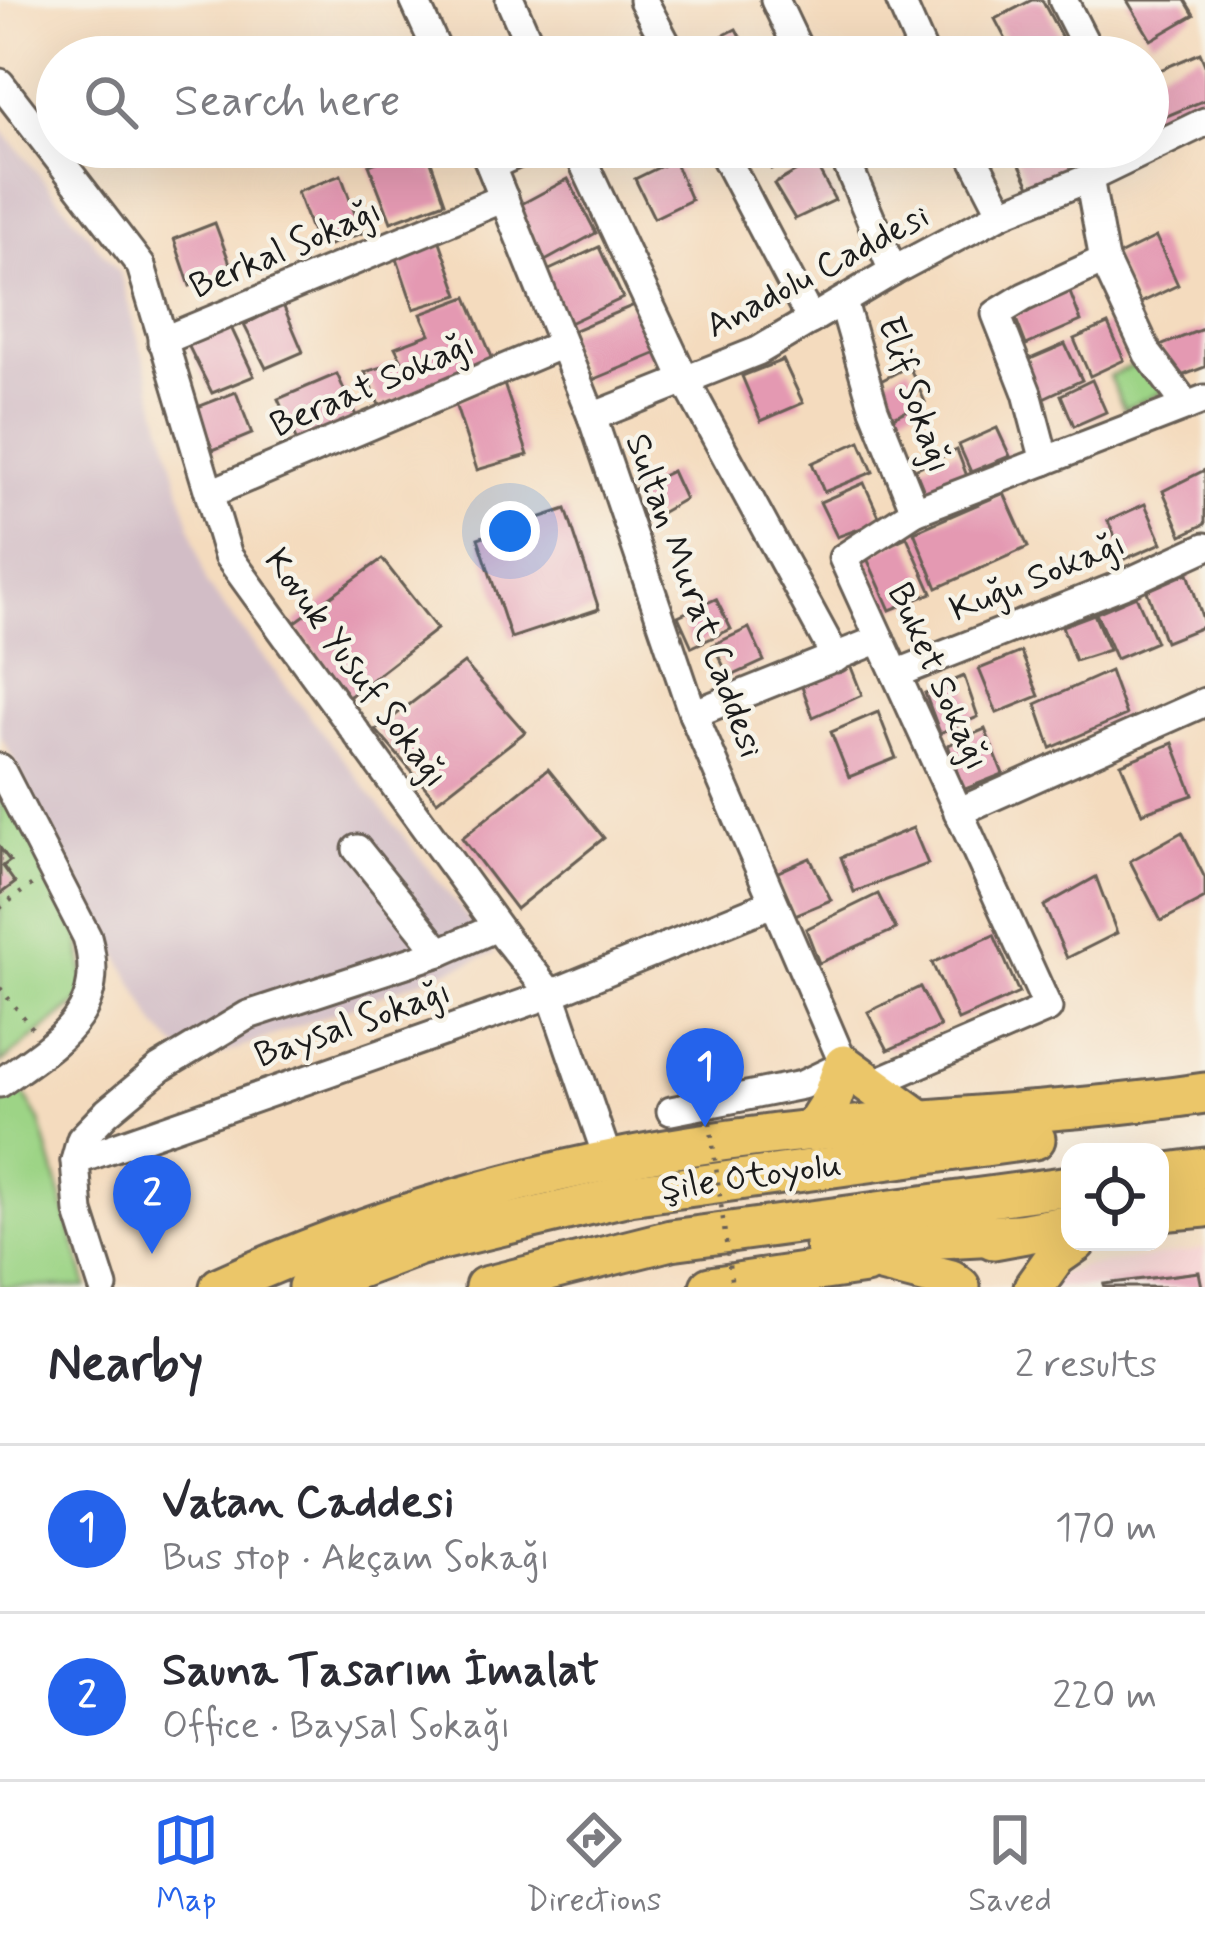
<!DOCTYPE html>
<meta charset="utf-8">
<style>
body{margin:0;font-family:Mynerve,sans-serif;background:#f2f2f3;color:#2b2b33}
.controls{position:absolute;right:36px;bottom:36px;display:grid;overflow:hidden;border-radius:24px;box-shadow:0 12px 48px #0002}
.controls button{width:108px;height:108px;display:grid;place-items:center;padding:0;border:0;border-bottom:3px solid #e1e1e2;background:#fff;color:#2b2b33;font:60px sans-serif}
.you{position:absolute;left:510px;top:531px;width:42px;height:42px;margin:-30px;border:9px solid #fff;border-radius:50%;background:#1a73e8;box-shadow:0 0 0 18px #1a73e833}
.badge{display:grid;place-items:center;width:78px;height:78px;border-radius:50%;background:#2563eb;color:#fff;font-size:39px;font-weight:700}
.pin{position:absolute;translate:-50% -99px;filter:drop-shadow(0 3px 6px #0008)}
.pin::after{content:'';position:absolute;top:63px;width:42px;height:36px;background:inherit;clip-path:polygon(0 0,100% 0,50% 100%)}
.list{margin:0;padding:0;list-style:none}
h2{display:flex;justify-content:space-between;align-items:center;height:156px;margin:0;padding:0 48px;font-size:51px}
h2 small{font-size:39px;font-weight:400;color:#7c7c81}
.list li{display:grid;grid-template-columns:78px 1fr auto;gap:36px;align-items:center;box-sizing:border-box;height:168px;padding:0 48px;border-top:3px solid #e1e1e2}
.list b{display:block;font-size:45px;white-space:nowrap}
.list p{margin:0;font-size:39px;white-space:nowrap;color:#7c7c81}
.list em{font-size:39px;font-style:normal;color:#7c7c81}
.icon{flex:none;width:66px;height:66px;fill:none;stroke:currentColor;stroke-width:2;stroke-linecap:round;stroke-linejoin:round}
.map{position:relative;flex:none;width:1205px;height:1287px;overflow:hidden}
.search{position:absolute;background:#fff;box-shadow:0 12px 48px #0002;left:36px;right:36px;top:36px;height:132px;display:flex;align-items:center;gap:30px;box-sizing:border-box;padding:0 42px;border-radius:66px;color:#7c7c81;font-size:45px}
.sheet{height:492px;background:#fff}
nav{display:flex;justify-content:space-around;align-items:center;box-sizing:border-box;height:168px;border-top:3px solid #e1e1e2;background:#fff;font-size:33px;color:#7c7c81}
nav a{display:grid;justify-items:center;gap:6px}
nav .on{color:#2563eb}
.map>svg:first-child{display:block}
.built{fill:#f7cfd1}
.industrial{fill:#d2bdc6}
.green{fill:#9dd486;stroke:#5c7851;stroke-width:3}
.building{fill:#e499b2}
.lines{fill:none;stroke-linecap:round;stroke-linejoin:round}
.minor-casing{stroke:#685f55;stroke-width:33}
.highway-casing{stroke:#685f55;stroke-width:45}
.path{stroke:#685f55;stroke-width:4.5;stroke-dasharray:3 9;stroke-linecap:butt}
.minor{stroke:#fff;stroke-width:27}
.highway{stroke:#ebc669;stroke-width:39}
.path-bridge{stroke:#685f55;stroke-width:4.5;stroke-dasharray:3 9;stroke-linecap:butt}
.labels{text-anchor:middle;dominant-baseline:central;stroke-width:9;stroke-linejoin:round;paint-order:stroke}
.street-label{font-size:36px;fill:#1c1c1c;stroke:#f7f3e8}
</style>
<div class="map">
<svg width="1205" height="1287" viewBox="0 0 1205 1287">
<rect width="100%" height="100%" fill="#f7f3e8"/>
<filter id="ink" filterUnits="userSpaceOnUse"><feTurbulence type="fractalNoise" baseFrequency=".00833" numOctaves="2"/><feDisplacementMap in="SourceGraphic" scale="24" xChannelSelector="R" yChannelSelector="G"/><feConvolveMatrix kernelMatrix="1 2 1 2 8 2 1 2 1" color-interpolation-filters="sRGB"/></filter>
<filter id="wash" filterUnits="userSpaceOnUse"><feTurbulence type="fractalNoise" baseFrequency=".004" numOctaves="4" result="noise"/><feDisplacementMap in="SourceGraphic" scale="48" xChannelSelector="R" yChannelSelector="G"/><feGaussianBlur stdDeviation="2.7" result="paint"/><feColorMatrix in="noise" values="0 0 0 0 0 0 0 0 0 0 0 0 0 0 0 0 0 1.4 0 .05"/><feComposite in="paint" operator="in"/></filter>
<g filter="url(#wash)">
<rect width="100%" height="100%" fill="#f4dbbe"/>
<path class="built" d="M1205 1249V1287H1047L1057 1275 1081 1267Z"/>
<path class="industrial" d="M0 127 120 273 207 585 495 953 194 1065 157 1027 0 735Z"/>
<g class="green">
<path d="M1149 359 1163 392 1124 409 1109 376Z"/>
<path d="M0 777 79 931 86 996 0 1064Z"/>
<path d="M20 1088 40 1121 87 1287H0V1102Z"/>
</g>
<g id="blocks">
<g class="building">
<path d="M1032 0H1042L1072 57H1015L995 19Z"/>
<path d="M1127 0H1185L1194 15 1151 40Z"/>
<path d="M736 29 751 57H706L701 47Z"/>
<path d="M1200 53 1205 65V100L1148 124V75Z"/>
<path d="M415 147H426L445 202 391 222 369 165Z"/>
<path d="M760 147H815L771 169Z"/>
<path d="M1121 147 1032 190 1012 148 1015 147Z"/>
<path d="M674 160 691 200 654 218 635 179Z"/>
<path d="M814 161 835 200 795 219 774 184Z"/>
<path d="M341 175 362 233 318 249 297 192Z"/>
<path d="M568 179 596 233 545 261 516 207Z"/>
<path d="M215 223 232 269 190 286 174 239Z"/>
<path d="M438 236 459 295 414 309 396 256Z"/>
<path d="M1156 237 1178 285 1136 305 1113 258Z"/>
<path d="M599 247 623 298 567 324 543 273Z"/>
<path d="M1069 290 1081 321 1026 345 1014 314Z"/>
<path d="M467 297 494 362 415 395 379 405 365 372 402 361 395 347 430 334 421 314Z"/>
<path d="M639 303 660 352 585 383 565 334Z"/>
<path d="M283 305 303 352 266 368 244 325Z"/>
<path d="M229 323 254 376 212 393 187 343Z"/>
<path d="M1108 324 1124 360 1090 376 1074 339Z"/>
<path d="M1205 328V367L1176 378 1160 346Z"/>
<path d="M1065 344 1082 380 1039 400 1023 362Z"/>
<path d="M783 360 803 403 761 421 742 376Z"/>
<path d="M909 366 925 402 891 418 877 383Z"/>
<path d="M337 374 357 418 298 444 278 399Z"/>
<path d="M1092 380 1106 412 1074 426 1061 395Z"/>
<path d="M504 384 528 455 477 470 454 401Z"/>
<path d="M236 392 252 434 213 450 195 408Z"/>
<path d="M997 428 1010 456 971 472 959 445Z"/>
<path d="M860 441 873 472 824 492 812 463Z"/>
<path d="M957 450 970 484 928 501 915 469Z"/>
<path d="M1205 470V524L1182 535 1163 491Z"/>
<path d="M672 471 685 499 645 522 631 491Z"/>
<path d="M864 483 881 521 837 537 820 502Z"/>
<path d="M1004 493 1028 547 937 588 914 532Z"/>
<path d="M1145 504 1162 543 1125 559 1108 521Z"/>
<path d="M566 509 599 609 511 638 478 538Z"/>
<path d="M907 537 932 593 890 610 866 556Z"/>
<path d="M382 559 437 629 349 697 294 623Z"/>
<path d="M1188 573 1205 626 1165 642 1147 591Z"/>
<path d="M1136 596 1156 642 1116 659 1096 613Z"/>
<path d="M716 599 731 629 692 647 678 616Z"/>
<path d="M1094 614 1109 650 1075 661 1062 626Z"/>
<path d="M749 628 764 661 729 677 713 645Z"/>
<path d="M1021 652 1039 696 997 713 979 669Z"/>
<path d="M849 662 862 695 813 717 801 684Z"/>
<path d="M464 663 525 732 437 801 376 730Z"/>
<path d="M1110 671 1126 715 1051 748 1036 704Z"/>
<path d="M964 676 978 717 940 733 925 693Z"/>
<path d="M878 712 896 758 849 777 831 732Z"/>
<path d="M985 729 1003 774 963 790 948 745Z"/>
<path d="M1173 743 1193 795 1142 813 1121 764Z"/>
<path d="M548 769 604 838 516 909 462 838Z"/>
<path d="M913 828 928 864 854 892 841 857Z"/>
<path d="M1182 832 1205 878V898L1161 921 1130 861Z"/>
<path d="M0 848 10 861 3 866 15 883 0 894Z"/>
<path d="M810 858 831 900 795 915 776 873Z"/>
<path d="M1096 877 1117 933 1067 958 1044 906Z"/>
<path d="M878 894 896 929 819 963 806 929Z"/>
<path d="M994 935 1019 993 958 1020 932 963Z"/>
<path d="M920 987 940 1027 888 1050 868 1012Z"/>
<path d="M1199 1272 1202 1287H1105L1104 1284Z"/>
</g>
</g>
</g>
<g filter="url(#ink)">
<use href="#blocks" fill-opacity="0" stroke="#685f55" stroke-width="3"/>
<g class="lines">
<defs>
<g id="minor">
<path d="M414 0 440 57"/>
<path d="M510 0 535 57"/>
<path d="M643 0 673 57"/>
<path d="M775 0 802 57"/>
<path d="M900 0 925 57"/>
<path d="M1063 0 1092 57"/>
<path d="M0 83 141 266 228 556 507 940 551 994 609 1162"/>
<path d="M483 147 592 417 693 714 844 1065 802 1085 671 1111"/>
<path d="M576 147 685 380 836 658"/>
<path d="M720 147 811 320"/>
<path d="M840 147 893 271"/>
<path d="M968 147 1002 213"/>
<path d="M491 166 531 147"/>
<path d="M1089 178 1104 260 1148 354 1187 406"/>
<path d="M843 302 874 409 915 511"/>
<path d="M162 341 504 198"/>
<path d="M592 417 758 351 893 271 1002 213 1089 178 1205 122"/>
<path d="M1045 461 1027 393 996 314 1024 297 1104 260"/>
<path d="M211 493 562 344"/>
<path d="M896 674 1131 581 1205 547"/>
<path d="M693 714 880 639"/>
<path d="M0 768 87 937C109 1016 56 1042 0 1083"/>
<path d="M958 812 1205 702"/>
<path d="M357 849 440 952"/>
<path d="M868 1086 1048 1008 843 558 915 511 1205 399"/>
<path d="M75 1161 81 1139 107 1112 160 1068 248 1015 440 952 497 927"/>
<path d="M103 1287 79 1212 75 1161 551 994 773 903"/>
</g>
<g id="highway">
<path d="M812 1131 831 1101 844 1065 923 1122"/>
<path d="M1160 1174 1205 1168"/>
<path d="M1160 1211 1205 1207"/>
<path d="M993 1239 1070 1225"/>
<path d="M825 1244 1017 1234"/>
<path d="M881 1262 951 1280 960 1287"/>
<path d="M220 1287C390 1209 576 1158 761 1136 909 1117 1058 1115 1205 1093"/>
<path d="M308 1287 420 1245 629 1195 1035 1139"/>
<path d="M485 1287 671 1240 1070 1186"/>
<path d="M710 1287 865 1264"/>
<path d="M1034 1287 1056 1256 1076 1242"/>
</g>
</defs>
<use href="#minor" class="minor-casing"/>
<use href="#highway" class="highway-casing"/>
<g class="path">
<path d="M0 908 34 883"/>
<path d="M0 988 34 1030"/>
</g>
<use href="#minor" class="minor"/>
<use href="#highway" class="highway"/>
<path class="path-bridge" d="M710 1122 732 1287"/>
</g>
</g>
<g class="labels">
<g class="street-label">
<text transform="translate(286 250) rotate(-23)">Berkal Sokağı</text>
<text transform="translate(818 272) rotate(-28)">Anadolu Caddesi</text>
<text transform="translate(373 386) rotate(-23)">Beraat Sokağı</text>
<text transform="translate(913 395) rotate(71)">Elif Sokağı</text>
<text transform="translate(1038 578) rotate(-22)">Kuğu Sokağı</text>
<text transform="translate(693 596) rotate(70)">Sultan Murat Caddesi</text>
<text transform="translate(355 669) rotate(54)">Kovuk Yusuf Sokağı</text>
<text transform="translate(937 677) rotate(66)">Buket Sokağı</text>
<text transform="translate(353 1025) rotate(-19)">Baysal Sokağı</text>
<text transform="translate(751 1178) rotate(-8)">Şile Otoyolu</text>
</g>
</g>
</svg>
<div class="controls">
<button><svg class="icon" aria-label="locate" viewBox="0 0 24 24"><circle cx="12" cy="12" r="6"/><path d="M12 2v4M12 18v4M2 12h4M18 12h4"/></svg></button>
</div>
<div class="you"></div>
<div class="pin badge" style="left:705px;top:1127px">1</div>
<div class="pin badge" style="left:152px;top:1254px">2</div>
<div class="search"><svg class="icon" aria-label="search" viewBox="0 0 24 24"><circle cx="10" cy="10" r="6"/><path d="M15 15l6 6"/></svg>Search here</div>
</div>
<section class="sheet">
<h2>Nearby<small>2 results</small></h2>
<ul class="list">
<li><span class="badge">1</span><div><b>Vatan Caddesi</b><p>Bus stop · Akçam Sokağı</p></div><em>170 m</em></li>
<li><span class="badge">2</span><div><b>Sauna Tasarım İmalat</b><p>Office · Baysal Sokağı</p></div><em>220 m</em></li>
</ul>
</section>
<nav>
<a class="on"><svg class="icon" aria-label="map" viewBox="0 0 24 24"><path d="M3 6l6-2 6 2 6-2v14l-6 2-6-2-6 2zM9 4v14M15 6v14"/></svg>Map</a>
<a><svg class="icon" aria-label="directions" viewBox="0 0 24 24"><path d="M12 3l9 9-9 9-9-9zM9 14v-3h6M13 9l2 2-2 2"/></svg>Directions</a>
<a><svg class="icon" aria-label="saved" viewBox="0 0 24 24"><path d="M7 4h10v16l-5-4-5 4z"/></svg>Saved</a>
</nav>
